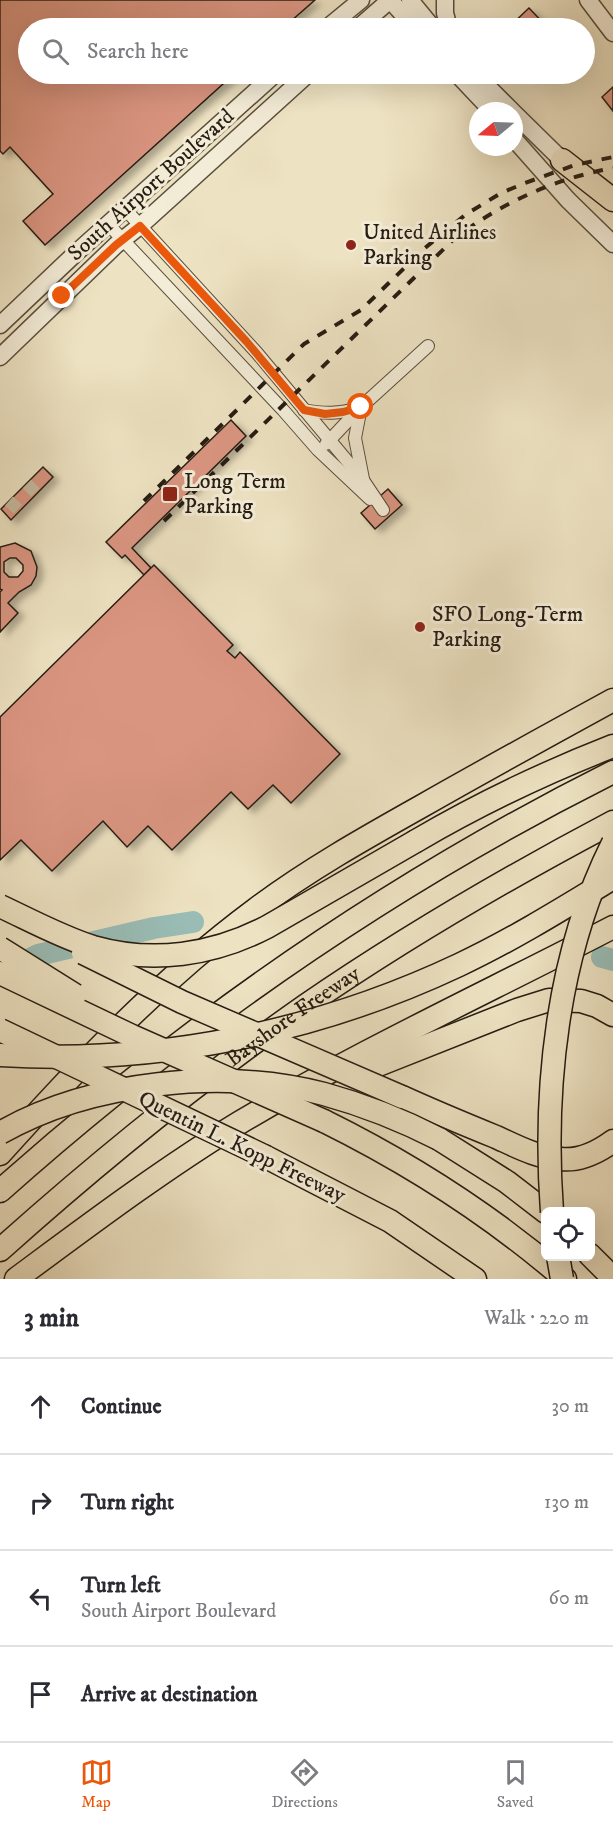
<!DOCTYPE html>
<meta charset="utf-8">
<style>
body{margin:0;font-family:"IM FELL DW Pica",serif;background:#f7f7f7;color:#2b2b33}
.controls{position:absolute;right:18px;bottom:18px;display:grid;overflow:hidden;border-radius:9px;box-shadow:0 6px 24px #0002}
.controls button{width:54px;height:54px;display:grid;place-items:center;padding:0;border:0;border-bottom:2px solid #e1e1e2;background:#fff;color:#2b2b33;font:30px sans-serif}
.compass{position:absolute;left:469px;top:102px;width:54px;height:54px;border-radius:50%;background:#fff;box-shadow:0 6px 24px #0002;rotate:251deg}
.stop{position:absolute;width:18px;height:18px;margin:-14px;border:4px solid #ea580c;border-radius:50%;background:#fff}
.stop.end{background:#ea580c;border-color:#fff;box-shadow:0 2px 6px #0008}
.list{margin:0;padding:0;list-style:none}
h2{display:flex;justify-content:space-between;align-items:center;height:78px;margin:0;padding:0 24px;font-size:26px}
h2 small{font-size:20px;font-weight:400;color:#7c7c81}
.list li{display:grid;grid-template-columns:39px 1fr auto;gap:18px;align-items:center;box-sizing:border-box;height:96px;padding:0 24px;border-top:2px solid #e1e1e2}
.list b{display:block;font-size:22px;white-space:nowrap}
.list p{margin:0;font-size:20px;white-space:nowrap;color:#7c7c81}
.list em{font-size:20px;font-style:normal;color:#7c7c81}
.icon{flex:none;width:33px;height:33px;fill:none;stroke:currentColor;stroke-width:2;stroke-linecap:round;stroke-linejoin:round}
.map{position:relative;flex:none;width:613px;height:1279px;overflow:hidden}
.search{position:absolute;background:#fff;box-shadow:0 6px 24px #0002;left:18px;right:18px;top:18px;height:66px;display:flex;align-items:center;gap:15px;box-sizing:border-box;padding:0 21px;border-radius:33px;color:#7c7c81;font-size:22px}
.sheet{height:462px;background:#fff}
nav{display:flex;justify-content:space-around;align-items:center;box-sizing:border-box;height:84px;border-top:2px solid #e1e1e2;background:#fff;font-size:16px;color:#7c7c81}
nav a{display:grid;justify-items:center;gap:3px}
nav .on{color:#ea580c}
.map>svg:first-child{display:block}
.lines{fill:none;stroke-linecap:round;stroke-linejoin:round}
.river{stroke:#99bdb6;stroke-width:22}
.building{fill:#da9581;stroke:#261c12;stroke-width:1.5;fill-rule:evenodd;filter:url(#shadow)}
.minor-tunnel{stroke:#c5ba9f;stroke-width:12;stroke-dasharray:12 6;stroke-linecap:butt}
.minor-casing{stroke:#584e3e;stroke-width:14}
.tertiary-casing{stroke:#584e3e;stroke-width:19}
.motorway-casing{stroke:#261c12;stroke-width:25}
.minor{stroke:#f3ecd7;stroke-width:12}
.tertiary{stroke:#f3ecd7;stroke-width:16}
.motorway{stroke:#ede2c2;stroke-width:22}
.rail{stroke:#261c12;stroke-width:4;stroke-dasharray:10 10;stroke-linecap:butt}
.motorway-bridge-casing{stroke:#261c12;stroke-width:25;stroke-linecap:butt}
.motorway-bridge{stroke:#ede2c2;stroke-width:22}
.route{stroke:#ea580c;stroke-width:8}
.poi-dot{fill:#8f2418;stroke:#f3ecd7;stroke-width:2}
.labels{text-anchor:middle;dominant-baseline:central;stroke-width:6;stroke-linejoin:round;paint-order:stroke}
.street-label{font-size:22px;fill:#261c12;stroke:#f3ecd7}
.poi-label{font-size:22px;fill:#261c12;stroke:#f3ecd7;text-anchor:start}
</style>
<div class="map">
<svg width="613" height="1279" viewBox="0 0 613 1279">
<defs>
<filter id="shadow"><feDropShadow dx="6" dy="4" stdDeviation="3" flood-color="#0004"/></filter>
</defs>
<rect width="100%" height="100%" fill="#ede2c2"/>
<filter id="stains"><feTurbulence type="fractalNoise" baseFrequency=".00333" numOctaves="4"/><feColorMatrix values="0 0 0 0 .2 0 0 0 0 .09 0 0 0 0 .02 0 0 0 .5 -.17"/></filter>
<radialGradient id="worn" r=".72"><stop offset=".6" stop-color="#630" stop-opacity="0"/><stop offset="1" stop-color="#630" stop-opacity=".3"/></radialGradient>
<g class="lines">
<g class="river">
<path d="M602 957 613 960"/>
<path d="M7 971 38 955 154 928 193 922"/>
</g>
</g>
<g class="building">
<path d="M0 0H315L283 28H28V74H234L45 245 23 221 53 194 10 147 3 154 0 151Z"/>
<path d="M529 8 548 28H508Z"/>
<path d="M613 87V111L602 97Z"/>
<path d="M231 420 246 436 132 548 151 568 144 575 125 555 122 558 106 542Z"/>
<path d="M43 467 53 477 11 520 1 509Z"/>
<path d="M388 489 402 505 375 529 361 513Z"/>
<path d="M15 543 31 551 37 567 36 576 31 585 19 592 8 603 18 613 0 632V592L2 590 0 589V547ZM10 558H16L23 565V571L18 577H9L4 572V562Z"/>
<path d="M154 565 233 645 227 651 235 658 240 652 340 754 291 803 273 785 248 809 231 792 172 850 148 826 127 847 103 821 52 871 21 840 0 860V717Z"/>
</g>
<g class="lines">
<g class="minor-tunnel">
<path d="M27 484 37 494"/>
<path d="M9 501 20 511"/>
</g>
<defs>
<g id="minor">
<path d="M125 209 257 353 363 480 383 510"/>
<path d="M108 224 283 410 318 450 370 499"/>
<path d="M361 407 355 438 363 479"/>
<path d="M304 410C324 414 339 414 359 408"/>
<path d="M326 444 361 407 428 346"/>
</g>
<g id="tertiary">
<path d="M390 0 415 28"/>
<path d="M410 0 433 28"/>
<path d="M445 0V13L449 28"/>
<path d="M588 0 613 33"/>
<path d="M327 28 361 0"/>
<path d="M358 28 390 0"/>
<path d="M457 74 492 111"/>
<path d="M475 74 512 111"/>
<path d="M514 113 569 167"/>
<path d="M514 139 568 200 613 244"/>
<path d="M0 325 77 252 275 74"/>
<path d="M0 357 116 245 140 226 308 74"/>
</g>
<g id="motorway">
<path d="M562 160 613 200"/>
<path d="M416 841C479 804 544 773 613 746"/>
<path d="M353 1075 517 1010 549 1000 581 1001 597 1006 613 1015"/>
<path d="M402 1097C433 1111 464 1124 496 1137 516 1146 538 1158 561 1159 580 1161 598 1152 613 1141"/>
<path d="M324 1121C411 1164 492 1216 565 1279"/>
<path d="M439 1139 507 1182 546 1212"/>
<path d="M0 1154C80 1065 159 981 256 909 308 870 365 838 422 806 485 770 549 735 613 700"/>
<path d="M266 1157 390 1221 475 1279"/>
<path d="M0 1191C185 1026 391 883 613 772"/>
<path id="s1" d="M0 1250C97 1163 198 1081 305 1006 404 938 507 878 613 822"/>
<path d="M590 1255 613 1278"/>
<path d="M16 1279C89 1225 162 1170 239 1123 360 1051 488 992 613 927"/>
</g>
</defs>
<use href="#minor" class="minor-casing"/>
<use href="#tertiary" class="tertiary-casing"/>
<use href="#motorway" class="motorway-casing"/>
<use href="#minor" class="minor"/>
<use href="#tertiary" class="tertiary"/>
<use href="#motorway" class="motorway"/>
<g class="rail">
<path d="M144 501 304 344 361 310 425 248 465 215 501 193 525 183 575 165 613 157"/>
<path d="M164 521 454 239C501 203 554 179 613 168"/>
</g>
<defs>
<g id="motorway-bridge">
<path d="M0 906C30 920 61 937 93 947 153 964 213 955 267 927L416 841"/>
<path d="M0 948 75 995"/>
<path d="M83 953 182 1002 402 1097"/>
<path d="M0 973 132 1036 324 1121"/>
<path d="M0 1030 266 1157"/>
<path d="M0 1055C157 1065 317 1032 459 965 512 940 562 909 613 878"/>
<path d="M0 1133C91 1081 224 1068 324 1094 364 1105 402 1120 439 1139"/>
<path d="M552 1212C543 1089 557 954 613 843"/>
<path d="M558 1256 562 1279"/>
</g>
</defs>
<use href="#motorway-bridge" class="motorway-bridge-casing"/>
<use href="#motorway-bridge" class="motorway-bridge"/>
</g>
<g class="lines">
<path class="route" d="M62 296 116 245 140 226 246 341 304 410 325 414 343 412 361 407"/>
</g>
<g class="poi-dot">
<circle cx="351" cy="245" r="6"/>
<rect x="162" y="486" width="16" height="16" rx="3"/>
<circle cx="420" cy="627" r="6"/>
</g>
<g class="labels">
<g class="street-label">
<text transform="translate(151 185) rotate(-42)">South Airport Boulevard</text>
<text stroke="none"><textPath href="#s1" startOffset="375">Bayshore Freeway</textPath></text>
<text transform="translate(242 1147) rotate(26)">Quentin L. Kopp Freeway</text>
</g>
<g class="poi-label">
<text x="363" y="232">United Airlines<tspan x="363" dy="25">Parking</tspan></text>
<text x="184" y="481">Long Term<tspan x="184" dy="25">Parking</tspan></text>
<text x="432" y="614">SFO Long-Term<tspan x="432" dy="25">Parking</tspan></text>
</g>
</g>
<rect width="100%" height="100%" filter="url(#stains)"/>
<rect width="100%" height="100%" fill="url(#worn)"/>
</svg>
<div class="controls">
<button><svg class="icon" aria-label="locate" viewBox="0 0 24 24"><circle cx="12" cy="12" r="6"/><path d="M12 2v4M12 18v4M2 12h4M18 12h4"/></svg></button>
</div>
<svg class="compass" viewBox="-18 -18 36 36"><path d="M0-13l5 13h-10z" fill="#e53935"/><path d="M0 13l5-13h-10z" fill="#7c7c81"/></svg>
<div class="stop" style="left:361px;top:407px"></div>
<div class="stop end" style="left:62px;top:296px"></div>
<div class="search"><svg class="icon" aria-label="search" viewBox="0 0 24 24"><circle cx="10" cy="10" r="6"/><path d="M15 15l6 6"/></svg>Search here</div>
</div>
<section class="sheet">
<h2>3 min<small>Walk · 220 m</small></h2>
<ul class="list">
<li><svg class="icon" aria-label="ahead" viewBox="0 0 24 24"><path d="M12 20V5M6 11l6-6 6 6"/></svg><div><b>Continue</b></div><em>30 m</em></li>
<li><svg class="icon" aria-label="right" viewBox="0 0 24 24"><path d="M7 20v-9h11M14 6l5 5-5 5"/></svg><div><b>Turn right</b></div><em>130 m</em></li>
<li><svg class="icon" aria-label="left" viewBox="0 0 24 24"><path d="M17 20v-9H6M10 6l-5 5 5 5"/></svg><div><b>Turn left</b><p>South Airport Boulevard</p></div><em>60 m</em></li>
<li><svg class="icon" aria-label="arrive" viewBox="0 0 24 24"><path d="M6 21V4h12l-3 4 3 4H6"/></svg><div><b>Arrive at destination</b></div></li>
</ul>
</section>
<nav>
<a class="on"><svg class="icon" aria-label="map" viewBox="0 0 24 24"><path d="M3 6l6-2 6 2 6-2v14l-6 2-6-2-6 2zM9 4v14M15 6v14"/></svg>Map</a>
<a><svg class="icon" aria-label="directions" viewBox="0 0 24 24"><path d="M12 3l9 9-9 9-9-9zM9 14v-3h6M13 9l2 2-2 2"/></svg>Directions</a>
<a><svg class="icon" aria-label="saved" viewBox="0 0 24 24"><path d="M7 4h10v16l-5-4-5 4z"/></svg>Saved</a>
</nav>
